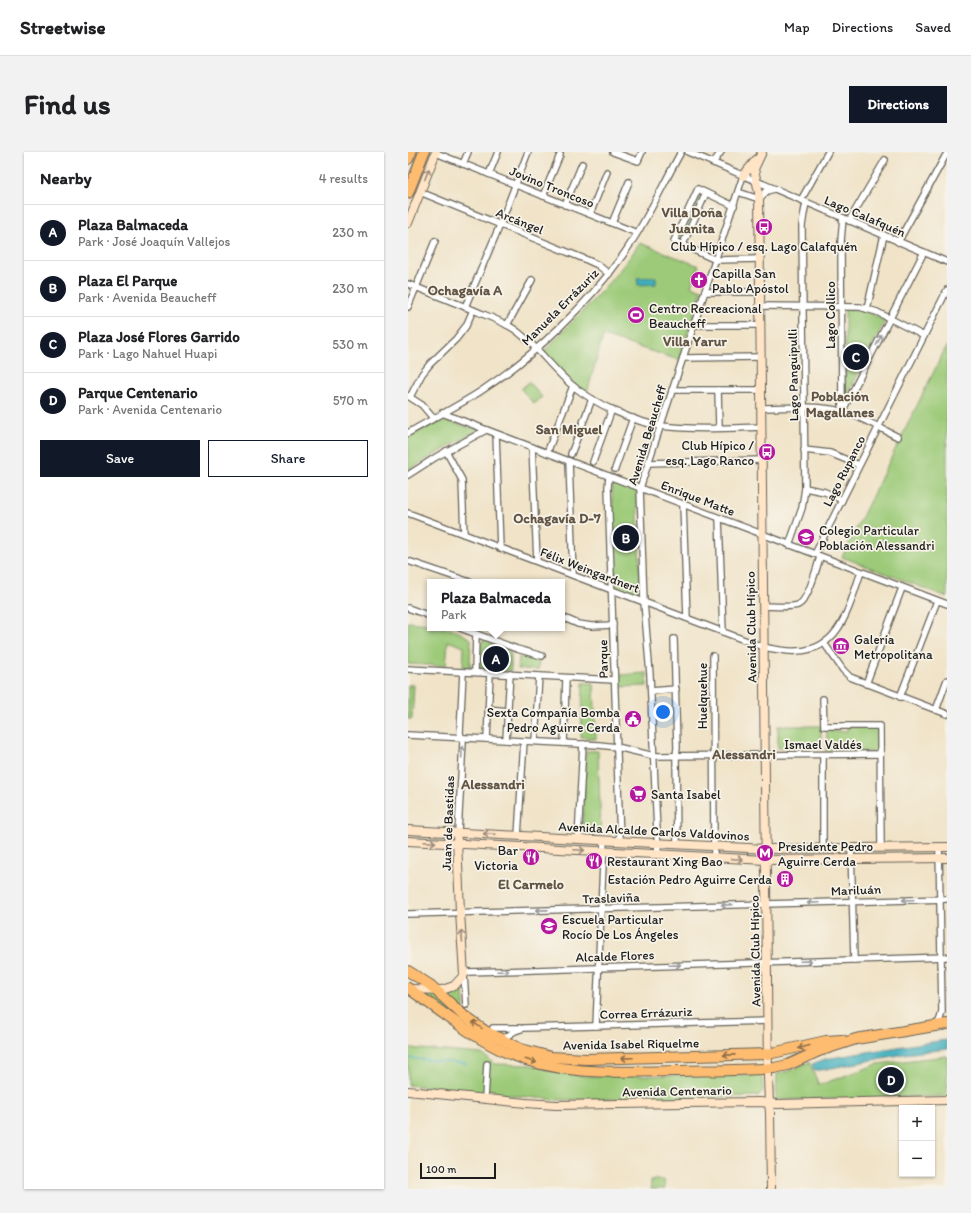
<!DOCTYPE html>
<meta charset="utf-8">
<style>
body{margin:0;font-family:Itim,sans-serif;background:#f2f2f2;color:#202124}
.controls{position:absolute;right:12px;bottom:12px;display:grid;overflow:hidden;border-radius:0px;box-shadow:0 1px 3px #0004}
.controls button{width:36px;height:36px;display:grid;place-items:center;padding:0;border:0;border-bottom:1px solid #e0e0e0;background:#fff;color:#202124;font:20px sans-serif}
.scale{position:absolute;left:12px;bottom:10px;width:76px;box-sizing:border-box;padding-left:4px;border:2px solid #1c1c1c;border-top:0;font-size:11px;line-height:14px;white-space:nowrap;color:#1c1c1c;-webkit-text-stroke:3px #f7f3e8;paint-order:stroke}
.you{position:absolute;left:255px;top:560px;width:14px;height:14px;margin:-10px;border:3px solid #fff;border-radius:50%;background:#1a73e8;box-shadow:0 0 0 6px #1a73e833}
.badge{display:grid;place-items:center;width:26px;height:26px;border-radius:50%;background:#111827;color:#fff;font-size:13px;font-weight:700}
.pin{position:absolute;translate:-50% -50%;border:2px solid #fff;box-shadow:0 1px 4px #0006}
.popup{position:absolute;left:19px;top:427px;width:138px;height:52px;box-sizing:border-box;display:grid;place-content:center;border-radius:0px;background:#fff;filter:drop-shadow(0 1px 3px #0005);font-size:13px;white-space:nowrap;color:#757577}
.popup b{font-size:15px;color:#202124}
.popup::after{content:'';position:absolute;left:50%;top:100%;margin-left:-8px;border:8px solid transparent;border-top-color:#fff}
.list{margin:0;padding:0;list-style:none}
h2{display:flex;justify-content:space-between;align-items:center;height:52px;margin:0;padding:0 16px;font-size:17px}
h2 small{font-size:13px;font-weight:400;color:#757577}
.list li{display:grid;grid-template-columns:26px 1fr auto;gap:12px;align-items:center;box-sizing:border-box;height:56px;padding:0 16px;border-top:1px solid #e0e0e0}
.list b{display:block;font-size:15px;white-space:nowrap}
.list p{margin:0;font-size:13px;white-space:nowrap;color:#757577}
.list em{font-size:13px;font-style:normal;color:#757577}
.actions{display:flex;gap:8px;padding:12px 16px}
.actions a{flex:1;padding:9px 0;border:1px solid #111827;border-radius:0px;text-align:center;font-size:14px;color:#111827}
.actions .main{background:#111827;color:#fff}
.map{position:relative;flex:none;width:539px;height:1037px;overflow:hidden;border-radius:0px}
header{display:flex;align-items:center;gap:24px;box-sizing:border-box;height:56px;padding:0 20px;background:#fff;border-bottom:1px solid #e0e0e0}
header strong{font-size:19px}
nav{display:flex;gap:22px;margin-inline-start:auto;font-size:14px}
.intro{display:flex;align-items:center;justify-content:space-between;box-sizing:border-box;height:96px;padding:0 24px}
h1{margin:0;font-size:28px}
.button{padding:10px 18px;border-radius:0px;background:#111827;color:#fff;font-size:14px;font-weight:700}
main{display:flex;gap:24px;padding:0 24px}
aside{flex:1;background:#fff;border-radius:0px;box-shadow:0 1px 3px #0004}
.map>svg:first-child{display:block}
.green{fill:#9cca78;stroke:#5c734a}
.water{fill:#41afbd;stroke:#2e666c}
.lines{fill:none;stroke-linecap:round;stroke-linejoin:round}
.stream{stroke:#41afbd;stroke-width:1.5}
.street-casing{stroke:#666258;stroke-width:8}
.secondary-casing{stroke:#666258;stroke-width:10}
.highway-casing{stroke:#666258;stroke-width:12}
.street{stroke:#fff;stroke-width:5.5}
.secondary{stroke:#ffe4c6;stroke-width:8}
.highway{stroke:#febc70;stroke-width:10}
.oneway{stroke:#998a7a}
.oneway2{stroke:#999}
.oneway3{stroke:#8d6c46}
.labels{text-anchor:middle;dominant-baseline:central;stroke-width:3.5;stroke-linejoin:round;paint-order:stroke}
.street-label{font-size:13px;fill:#1c1c1c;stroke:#f7f3e8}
.poi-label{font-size:13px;fill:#1c1c1c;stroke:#f7f3e8;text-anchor:start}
.neighbourhood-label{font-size:14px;font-weight:bold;fill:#615444;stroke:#f7f3e8}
</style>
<header>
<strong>Streetwise</strong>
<nav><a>Map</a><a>Directions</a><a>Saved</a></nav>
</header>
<div class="intro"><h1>Find us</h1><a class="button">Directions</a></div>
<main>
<aside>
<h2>Nearby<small>4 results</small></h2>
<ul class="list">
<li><span class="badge">A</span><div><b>Plaza Balmaceda</b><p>Park · José Joaquín Vallejos</p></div><em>230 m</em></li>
<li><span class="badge">B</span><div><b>Plaza El Parque</b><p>Park · Avenida Beaucheff</p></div><em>230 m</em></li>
<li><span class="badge">C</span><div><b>Plaza José Flores Garrido</b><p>Park · Lago Nahuel Huapi</p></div><em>530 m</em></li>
<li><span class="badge">D</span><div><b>Parque Centenario</b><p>Park · Avenida Centenario</p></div><em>570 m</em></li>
</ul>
<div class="actions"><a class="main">Save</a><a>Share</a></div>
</aside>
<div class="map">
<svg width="539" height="1037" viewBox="0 0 539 1037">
<rect width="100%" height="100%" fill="#f7f3e8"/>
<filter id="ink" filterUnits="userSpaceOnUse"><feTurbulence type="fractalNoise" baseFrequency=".025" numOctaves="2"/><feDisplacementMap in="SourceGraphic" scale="8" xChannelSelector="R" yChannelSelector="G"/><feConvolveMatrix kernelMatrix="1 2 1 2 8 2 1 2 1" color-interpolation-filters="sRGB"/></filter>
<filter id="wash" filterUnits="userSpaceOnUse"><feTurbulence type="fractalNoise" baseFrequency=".012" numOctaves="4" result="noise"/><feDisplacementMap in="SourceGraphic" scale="16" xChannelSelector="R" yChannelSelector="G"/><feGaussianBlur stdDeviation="0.9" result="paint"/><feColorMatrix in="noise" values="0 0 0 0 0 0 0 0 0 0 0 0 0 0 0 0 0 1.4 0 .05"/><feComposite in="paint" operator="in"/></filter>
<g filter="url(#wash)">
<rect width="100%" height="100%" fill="#f0e3c8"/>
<g class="green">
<path d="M291 39 297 41 274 90 268 88Z"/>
<path d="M232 91 291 114 283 134 294 138 271 208 195 184 179 241 165 232 137 203 136 200C168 164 205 131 232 91Z"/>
<path d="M437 157C455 157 461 160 477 169L440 242 437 241Z"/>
<path d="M539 193V445L434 405Z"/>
<path d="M121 230 134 245 126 252 113 237Z"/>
<path d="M34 267 70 278 0 318V286Z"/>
<path d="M204 329 229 337 233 447 207 435Z"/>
<path d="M0 470 22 472V476H43L63 487 62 515H55L56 495 40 489 38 514 0 512Z"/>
<path d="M74 488 103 498V519L71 517Z"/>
<path d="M111 505 131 507 130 518 110 517Z"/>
<path d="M239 521V534L211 535V523Z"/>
<path d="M175 531H186L188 587 173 585Z"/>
<path d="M0 533H6L4 567H0Z"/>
<rect x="370" y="574" width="43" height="22"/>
<path d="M439 575H470L471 600H418L419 579H439Z"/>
<path d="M178 599H190L193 683 174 682Z"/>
<path d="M55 830 56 859 40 843V840L48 837Z"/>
<path d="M12 840 27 842 71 881Z"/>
<path d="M0 896 74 902 87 912 123 913 153 921 177 924 350 923H352L354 926 355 939 350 944 150 948 0 933Z"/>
<path d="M539 904V944L368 948 369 922 383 918 401 910 411 933 470 912Z"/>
<path d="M243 1028H256L257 1037H243Z"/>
</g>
<g class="water">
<path d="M248 125V132L230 133 229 126Z"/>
<path d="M539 888V897L496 902 413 918H406L404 912 417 907 508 892Z"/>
</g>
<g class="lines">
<path class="stream" d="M0 906 58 912"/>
</g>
</g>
<g filter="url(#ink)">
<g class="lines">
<defs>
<g id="street">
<path d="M205 0 230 9 234 0"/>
<path d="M280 0 539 110"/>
<path d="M28 1 229 81"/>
<path d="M305 11 313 0"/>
<path d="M55 12 60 0"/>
<path d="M81 22 90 0"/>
<path d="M12 40 179 108 190 113 201 122"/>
<path d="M330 40 351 47 359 39 366 37"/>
<path d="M135 44 152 3"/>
<path d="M393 48 420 0"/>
<path d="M157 53 174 12"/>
<path d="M326 54 290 37 266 89 308 108 352 107"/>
<path d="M182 62 199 20"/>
<path d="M441 69 477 8"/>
<path d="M204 71 221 30"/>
<path d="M490 90 539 1"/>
<path d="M275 92 298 41"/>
<path d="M0 132C22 141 43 149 65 158 79 164 94 169 106 177 129 193 144 217 165 234 188 252 225 270 253 274 286 278 321 276 354 275"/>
<path d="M297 140H352"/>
<path d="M352 154 452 155 469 160 516 184"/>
<path d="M0 155 27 89"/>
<path d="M57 155 92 73 120 0"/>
<path d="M459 157 476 83"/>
<path d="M99 173 124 128"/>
<path d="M286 173H352"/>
<path d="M275 206 353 205"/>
<path d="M264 238H353"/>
<path d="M310 238 311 275"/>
<path d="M0 244 14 253 25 266"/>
<path d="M2 245 14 222 22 212 48 187 58 174 65 158"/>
<path d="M353 256C378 256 404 253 428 258 450 263 470 275 490 285"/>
<path d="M435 258 516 100"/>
<path d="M434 260 433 89 435 66"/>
<path d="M34 261 539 452"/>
<path d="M0 281C24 267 50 254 73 239 124 206 180 152 215 103 238 71 254 34 273 0"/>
<path d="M88 282 92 396"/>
<path d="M124 295 129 409"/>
<path d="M396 298 422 301 451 313"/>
<path d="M38 299 54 328 56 382"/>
<path d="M139 301 165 234"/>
<path d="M163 302 184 247"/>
<path d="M161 309 165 423"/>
<path d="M185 310 204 257"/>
<path d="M240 311 354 308"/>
<path d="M207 317 225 266"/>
<path d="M0 323 28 305 78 278"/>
<path d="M201 324 200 335 212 689"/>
<path d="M397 336 417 340 434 348"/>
<path d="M275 352 279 466"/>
<path d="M0 361 355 495C366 497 378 500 389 499 433 498 441 454 453 420"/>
<path d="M311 366 315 480"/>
<path d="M381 393 394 356 397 336 394 74 396 61 398 51"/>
<path d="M407 402 539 138"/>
<path d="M0 409 62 430"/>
<path d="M355 454C364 454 382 456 390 453 400 449 409 415 412 405"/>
<path d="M0 456 22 464"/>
<path d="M154 465 170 472 184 474 205 473"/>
<path d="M52 476 109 497 134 504"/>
<path d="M266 487 269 596 268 604 269 692"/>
<path d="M416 491 435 518 442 525 539 562"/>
<path d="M305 504 306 705"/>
<path d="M0 517 206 528"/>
<path d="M67 520 68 482"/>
<path d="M458 532 494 436"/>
<path d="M243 539 268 537"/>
<path d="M492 545 529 449"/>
<path d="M415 547 416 574H472L473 696"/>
<path d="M80 557 100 559"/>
<path d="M528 558 539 528"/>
<path d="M0 583 191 593 209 595 246 604 472 602"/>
<path d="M79 587 82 521"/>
<path d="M98 588 102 522"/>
<path d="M127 589 131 524"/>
<path d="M156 591 158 526"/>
<path d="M50 680 55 590 52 581 55 520"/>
<path d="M110 684 116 589"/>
<path d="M170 687 175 592"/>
<path d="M443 696 446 808"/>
<path d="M415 697V603"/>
<path d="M250 702 242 523 236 450 232 336 335 24"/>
<path d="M0 762 539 747"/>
<path d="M58 853 56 823 61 820 539 805"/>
<path d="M188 874 196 688"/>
<path d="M528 874 532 867 534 860 531 695"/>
<path d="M85 876H112"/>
<path d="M93 888 107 879 116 876 360 869"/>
<path d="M77 947 79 912"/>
</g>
<g id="secondary">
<path d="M354 0 346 17 351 41 360 924 361 952 362 960 363 1037"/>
<path d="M335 24 348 8"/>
<path d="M0 71 28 0"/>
<path d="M0 678 358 697 539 695"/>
<path d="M0 689 358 708 539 706"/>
<path d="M1 837 34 838 46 834 56 823 52 760 49 687"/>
<path d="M0 939 118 951 148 953 277 951 352 950 369 952 539 948"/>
</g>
<g id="highway">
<path d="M0 7 3 0"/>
<path d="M0 41 16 0"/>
<path d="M0 819 22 833 56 864 77 879 113 897 143 905 178 907 360 902 418 889 434 888"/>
<path d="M0 836C33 859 65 886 102 902 154 924 210 920 266 919 299 918 332 919 366 916L380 913 411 899 448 887 539 872"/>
</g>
</defs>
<use href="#street" class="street-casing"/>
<use href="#secondary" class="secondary-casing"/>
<use href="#highway" class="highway-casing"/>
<use href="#street" class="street"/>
<use href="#secondary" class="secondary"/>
<use href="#highway" class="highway"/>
</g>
<defs><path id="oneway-shaft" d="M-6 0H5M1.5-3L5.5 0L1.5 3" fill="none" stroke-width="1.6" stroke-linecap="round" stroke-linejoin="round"/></defs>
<g class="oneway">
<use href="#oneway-shaft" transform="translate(19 22) rotate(-68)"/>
<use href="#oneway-shaft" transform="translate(81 682) rotate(-177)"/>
<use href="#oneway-shaft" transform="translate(22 690) rotate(3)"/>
<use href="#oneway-shaft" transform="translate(171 698) rotate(3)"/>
<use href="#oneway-shaft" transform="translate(329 707) rotate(3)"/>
<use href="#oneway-shaft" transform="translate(54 784) rotate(-94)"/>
</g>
<g class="oneway2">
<use href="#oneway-shaft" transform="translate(471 188) rotate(-63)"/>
<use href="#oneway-shaft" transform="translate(54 600) rotate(-87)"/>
<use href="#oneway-shaft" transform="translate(500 748) rotate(178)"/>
<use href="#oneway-shaft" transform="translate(405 751) rotate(178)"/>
<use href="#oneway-shaft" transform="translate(319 753) rotate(178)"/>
<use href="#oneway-shaft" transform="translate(134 758) rotate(179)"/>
<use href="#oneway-shaft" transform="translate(398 809) rotate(-2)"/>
<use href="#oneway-shaft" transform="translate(267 813) rotate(-2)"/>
<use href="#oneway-shaft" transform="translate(95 819) rotate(-2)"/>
</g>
<g class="oneway3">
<use href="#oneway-shaft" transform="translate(69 873) rotate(-145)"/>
<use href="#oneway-shaft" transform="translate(396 895) rotate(165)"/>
<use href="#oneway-shaft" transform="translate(321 903) rotate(179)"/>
<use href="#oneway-shaft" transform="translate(219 906) rotate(178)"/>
<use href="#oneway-shaft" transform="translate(123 909) rotate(17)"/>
</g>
</g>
<defs>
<symbol id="bus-disc" viewBox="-11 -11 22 22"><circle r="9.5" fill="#b5179e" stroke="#f7f3e8"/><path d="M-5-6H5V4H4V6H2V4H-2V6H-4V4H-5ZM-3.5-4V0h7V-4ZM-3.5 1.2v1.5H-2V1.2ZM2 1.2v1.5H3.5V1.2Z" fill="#fff"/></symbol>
<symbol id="church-disc" viewBox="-11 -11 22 22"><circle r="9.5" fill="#b5179e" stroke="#f7f3e8"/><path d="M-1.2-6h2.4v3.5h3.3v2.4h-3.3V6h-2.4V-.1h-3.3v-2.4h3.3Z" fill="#fff"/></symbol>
<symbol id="stadium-disc" viewBox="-11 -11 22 22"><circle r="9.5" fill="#b5179e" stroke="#f7f3e8"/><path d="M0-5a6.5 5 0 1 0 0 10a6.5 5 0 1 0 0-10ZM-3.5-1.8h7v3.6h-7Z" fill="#fff"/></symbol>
<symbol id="school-disc" viewBox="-11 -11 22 22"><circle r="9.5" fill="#b5179e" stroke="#f7f3e8"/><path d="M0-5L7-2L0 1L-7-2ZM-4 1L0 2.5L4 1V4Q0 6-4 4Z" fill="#fff"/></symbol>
<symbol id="museum-disc" viewBox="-11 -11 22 22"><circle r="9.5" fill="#b5179e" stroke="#f7f3e8"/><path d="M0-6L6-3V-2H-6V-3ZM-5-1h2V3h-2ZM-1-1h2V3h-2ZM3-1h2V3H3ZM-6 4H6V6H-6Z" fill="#fff"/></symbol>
<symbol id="civic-disc" viewBox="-11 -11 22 22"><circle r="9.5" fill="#b5179e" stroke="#f7f3e8"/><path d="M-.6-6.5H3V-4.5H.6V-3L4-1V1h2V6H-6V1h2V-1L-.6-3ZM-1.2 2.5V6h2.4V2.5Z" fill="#fff"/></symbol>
<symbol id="supermarket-disc" viewBox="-11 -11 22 22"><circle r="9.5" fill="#b5179e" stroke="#f7f3e8"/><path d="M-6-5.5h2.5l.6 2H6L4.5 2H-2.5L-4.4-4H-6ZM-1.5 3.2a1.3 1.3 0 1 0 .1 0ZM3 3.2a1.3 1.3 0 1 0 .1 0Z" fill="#fff"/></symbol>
<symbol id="metro-disc" viewBox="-11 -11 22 22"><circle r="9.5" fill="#b5179e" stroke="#f7f3e8"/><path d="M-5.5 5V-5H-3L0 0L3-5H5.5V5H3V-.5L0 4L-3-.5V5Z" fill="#fff"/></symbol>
<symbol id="restaurant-disc" viewBox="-11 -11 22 22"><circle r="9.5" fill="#b5179e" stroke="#f7f3e8"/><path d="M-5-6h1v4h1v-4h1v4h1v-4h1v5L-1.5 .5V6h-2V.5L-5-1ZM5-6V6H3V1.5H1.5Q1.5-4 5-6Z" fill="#fff"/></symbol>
<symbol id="building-disc" viewBox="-11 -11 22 22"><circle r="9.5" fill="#b5179e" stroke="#f7f3e8"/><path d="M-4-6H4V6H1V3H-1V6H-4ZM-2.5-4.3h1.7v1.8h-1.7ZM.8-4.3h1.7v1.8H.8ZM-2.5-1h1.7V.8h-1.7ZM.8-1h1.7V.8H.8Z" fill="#fff"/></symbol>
</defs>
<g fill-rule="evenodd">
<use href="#bus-disc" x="346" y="65" width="20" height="20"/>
<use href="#church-disc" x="281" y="118" width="20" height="20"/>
<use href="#stadium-disc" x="218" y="153" width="20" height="20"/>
<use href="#bus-disc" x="349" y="290" width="20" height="20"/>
<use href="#school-disc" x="388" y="375" width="20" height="20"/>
<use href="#museum-disc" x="423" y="484" width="20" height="20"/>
<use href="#civic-disc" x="215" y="557" width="20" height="20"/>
<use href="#supermarket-disc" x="220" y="632" width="20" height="20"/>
<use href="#metro-disc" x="347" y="691" width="20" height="20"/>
<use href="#restaurant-disc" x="113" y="695" width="20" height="20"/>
<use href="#restaurant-disc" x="176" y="699" width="20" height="20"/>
<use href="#building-disc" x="367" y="717" width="20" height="20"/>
<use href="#school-disc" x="131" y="764" width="20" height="20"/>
</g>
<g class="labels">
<g class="street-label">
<text transform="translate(144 35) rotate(22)">Jovino Troncoso</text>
<text transform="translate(457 64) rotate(23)">Lago Calafquén</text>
<text transform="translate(112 69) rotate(22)">Arcángel</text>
<text transform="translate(152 155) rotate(-45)">Manuela Errázuriz</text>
<text transform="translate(422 163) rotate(-90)">Lago Collico</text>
<text transform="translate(385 223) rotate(-91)">Lago Panguipulli</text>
<text transform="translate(239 283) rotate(-73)">Avenida Beaucheff</text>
<text transform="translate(436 319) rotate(-63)">Lago Rupanco</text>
<text transform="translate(290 346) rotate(21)">Enrique Matte</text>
<text transform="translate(182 418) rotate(21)">Félix Weingardnert</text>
<text transform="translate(343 475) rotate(-91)">Avenida Club Hípico</text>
<text transform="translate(195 507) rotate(-91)">Parque</text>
<text transform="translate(294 544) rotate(-90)">Huelquehue</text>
<text x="415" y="592">Ismael Valdés</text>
<text transform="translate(40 671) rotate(-88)">Juan de Bastidas</text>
<text transform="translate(246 679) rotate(3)">Avenida Alcalde Carlos Valdovinos</text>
<text transform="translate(448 738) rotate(-2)">Mariluán</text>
<text transform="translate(203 746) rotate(-2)">Traslaviña</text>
<text transform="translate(347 799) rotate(-91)">Avenida Club Hípico</text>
<text transform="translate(207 804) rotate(-2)">Alcalde Flores</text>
<text transform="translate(238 861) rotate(-2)">Correa Errázuriz</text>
<text transform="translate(223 892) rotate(-1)">Avenida Isabel Riquelme</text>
<text transform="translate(269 939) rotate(-1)">Avenida Centenario</text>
</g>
<g class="poi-label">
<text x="356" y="94" text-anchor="middle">Club Hípico / esq. Lago Calafquén</text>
<text x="304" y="121">Capilla San<tspan x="304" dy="15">Pablo Apóstol</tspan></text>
<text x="241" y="156">Centro Recreacional<tspan x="241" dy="15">Beaucheff</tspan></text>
<text x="346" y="293" text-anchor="end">Club Hípico /<tspan x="346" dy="15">esq. Lago Ranco</tspan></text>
<text x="411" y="378">Colegio Particular<tspan x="411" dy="15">Población Alessandri</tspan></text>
<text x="446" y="487">Galería<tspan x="446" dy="15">Metropolitana</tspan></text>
<text x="212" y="560" text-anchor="end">Sexta Compañía Bomba<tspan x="212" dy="15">Pedro Aguirre Cerda</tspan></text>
<text x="243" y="642">Santa Isabel</text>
<text x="370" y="694">Presidente Pedro<tspan x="370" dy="15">Aguirre Cerda</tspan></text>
<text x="110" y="698" text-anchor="end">Bar<tspan x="110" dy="15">Victoria</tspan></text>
<text x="199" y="709">Restaurant Xing Bao</text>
<text x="364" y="727" text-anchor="end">Estación Pedro Aguirre Cerda</text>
<text x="154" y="767">Escuela Particular<tspan x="154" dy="15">Rocío De Los Ángeles</tspan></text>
</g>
<g class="neighbourhood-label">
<text x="284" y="60">Villa Doña<tspan x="284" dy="16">Juanita</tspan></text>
<text x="57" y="138">Ochagavía A</text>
<text x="287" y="189">Villa Yarur</text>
<text x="432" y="244">Población<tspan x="432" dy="16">Magallanes</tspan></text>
<text x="161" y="277">San Miguel</text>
<text x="149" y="366">Ochagavía D-7</text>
<text x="336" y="602">Alessandri</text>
<text x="85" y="632">Alessandri</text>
<text x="123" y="732">El Carmelo</text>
</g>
</g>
</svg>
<div class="controls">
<button>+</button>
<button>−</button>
</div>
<div class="scale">100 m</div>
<div class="you"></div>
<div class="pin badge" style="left:88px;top:507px">A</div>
<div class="popup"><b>Plaza Balmaceda</b>Park</div>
<div class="pin badge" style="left:218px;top:386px">B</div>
<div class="pin badge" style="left:448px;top:205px">C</div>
<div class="pin badge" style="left:483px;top:928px">D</div>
</div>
</main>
